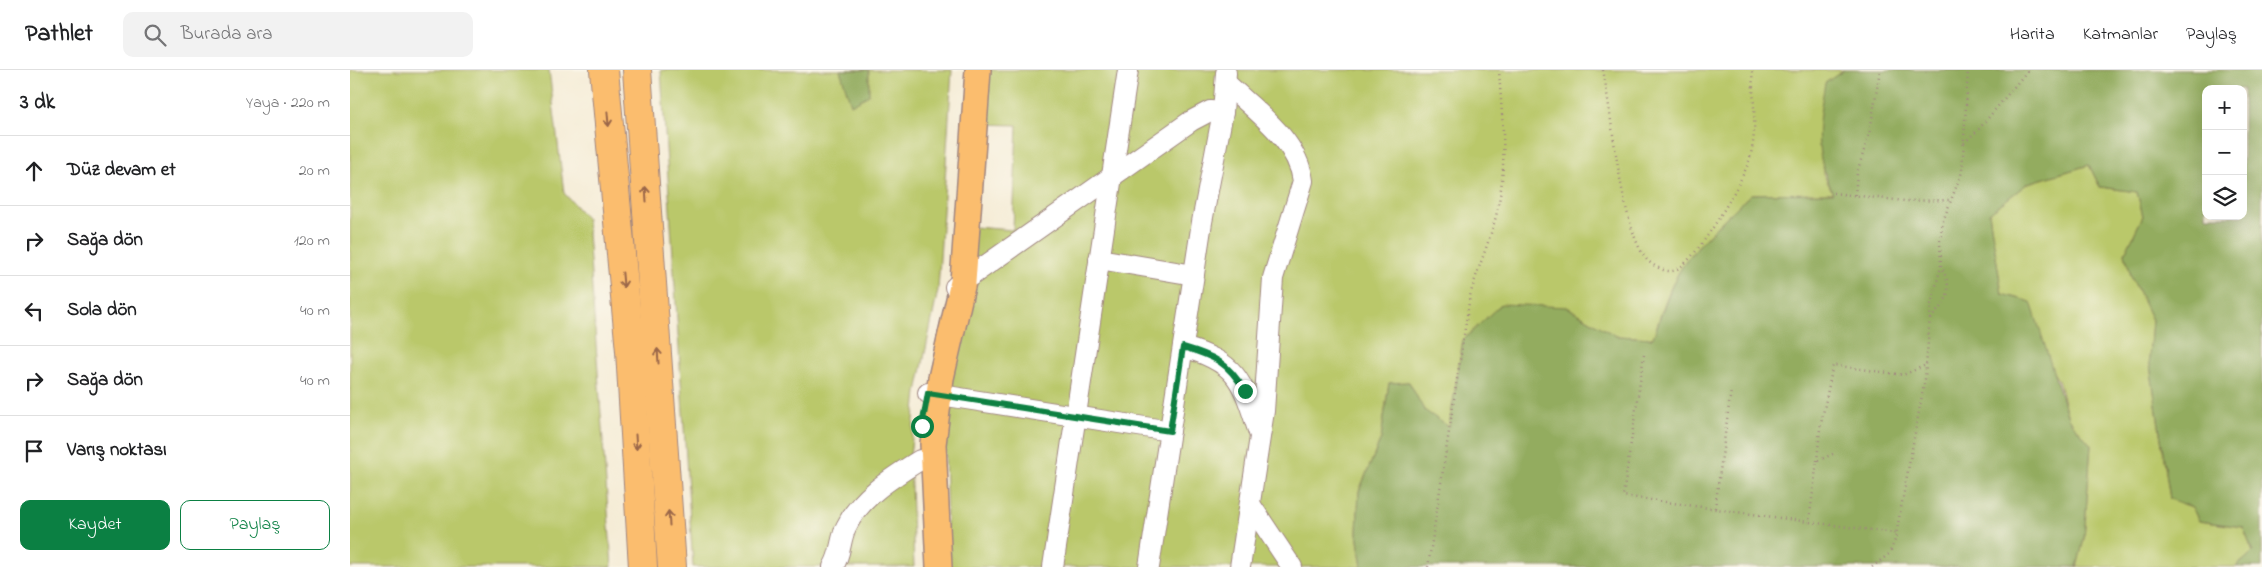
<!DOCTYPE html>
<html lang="tr">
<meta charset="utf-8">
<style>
body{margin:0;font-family:"Indie Flower",sans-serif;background:#f2f2f2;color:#202124}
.controls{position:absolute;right:15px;top:15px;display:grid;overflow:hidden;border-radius:10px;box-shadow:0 5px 20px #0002}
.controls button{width:45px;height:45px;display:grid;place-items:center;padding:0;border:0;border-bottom:1px solid #e0e0e0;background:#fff;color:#202124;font:25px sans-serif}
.stop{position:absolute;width:15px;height:15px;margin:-11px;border:4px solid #0b8043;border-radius:50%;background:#fff}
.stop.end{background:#0b8043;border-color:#fff;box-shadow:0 1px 5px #0008}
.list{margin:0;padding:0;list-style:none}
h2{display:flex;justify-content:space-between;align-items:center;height:65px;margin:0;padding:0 20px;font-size:21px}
h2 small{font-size:16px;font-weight:400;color:#757577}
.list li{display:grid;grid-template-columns:32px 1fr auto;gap:15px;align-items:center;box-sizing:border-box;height:70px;padding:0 20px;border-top:1px solid #e0e0e0}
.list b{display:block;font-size:19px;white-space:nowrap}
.list em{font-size:16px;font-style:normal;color:#757577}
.actions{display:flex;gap:10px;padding:15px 20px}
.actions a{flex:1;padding:11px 0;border:1px solid #0b8043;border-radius:10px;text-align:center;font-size:18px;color:#0b8043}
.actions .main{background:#0b8043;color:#fff}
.icon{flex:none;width:28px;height:28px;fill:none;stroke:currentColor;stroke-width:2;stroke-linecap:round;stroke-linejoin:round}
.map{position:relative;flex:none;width:1912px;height:497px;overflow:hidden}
header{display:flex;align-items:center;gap:30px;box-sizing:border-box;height:70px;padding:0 25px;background:#fff;border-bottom:1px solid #e0e0e0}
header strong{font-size:24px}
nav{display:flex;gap:28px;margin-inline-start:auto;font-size:18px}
.search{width:350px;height:45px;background:#f2f2f2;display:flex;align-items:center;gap:12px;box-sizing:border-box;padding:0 18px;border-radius:10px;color:#757577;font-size:19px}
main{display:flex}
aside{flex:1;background:#fff}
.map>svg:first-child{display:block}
.green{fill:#bac86a;stroke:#82744a}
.forest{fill:#93ac5e;stroke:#6e6644;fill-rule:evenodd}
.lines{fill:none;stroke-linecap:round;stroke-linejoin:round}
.minor-casing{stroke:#a08680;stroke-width:22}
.major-casing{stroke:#a08680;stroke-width:28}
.highway-casing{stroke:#a08680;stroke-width:30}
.path{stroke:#a08680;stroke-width:2.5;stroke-dasharray:1 4;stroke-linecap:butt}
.minor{stroke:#fff;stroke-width:20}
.major{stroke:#fbbd6e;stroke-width:25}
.highway{stroke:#fbbd6e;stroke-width:28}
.oneway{stroke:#9a6649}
.route{stroke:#0b8043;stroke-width:6}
</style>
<header>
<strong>Pathlet</strong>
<div class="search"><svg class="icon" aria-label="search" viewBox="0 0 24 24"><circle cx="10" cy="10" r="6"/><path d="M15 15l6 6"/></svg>Burada ara</div>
<nav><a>Harita</a><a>Katmanlar</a><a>Paylaş</a></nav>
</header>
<main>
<aside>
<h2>3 dk<small>Yaya · 220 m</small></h2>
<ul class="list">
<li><svg class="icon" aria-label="ahead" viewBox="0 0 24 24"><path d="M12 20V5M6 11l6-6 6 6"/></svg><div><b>Düz devam et</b></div><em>20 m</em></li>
<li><svg class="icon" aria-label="right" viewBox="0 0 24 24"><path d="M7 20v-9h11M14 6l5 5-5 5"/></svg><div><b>Sağa dön</b></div><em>120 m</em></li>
<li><svg class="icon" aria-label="left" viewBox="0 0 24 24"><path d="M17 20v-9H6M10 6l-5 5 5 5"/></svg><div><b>Sola dön</b></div><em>40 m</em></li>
<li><svg class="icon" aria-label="right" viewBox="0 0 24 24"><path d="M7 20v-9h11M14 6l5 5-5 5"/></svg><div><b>Sağa dön</b></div><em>40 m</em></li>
<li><svg class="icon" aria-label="arrive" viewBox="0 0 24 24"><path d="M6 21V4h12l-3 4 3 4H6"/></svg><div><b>Varış noktası</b></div></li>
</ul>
<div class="actions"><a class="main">Kaydet</a><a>Paylaş</a></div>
</aside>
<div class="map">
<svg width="1912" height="497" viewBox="0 0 1912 497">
<rect width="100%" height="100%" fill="#fbf7ec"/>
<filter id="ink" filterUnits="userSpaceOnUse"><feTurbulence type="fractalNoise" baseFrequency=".02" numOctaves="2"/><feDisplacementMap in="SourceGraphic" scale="10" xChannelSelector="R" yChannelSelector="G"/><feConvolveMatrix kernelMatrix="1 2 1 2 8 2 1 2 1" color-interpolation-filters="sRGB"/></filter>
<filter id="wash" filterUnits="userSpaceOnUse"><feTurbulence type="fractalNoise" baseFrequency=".0096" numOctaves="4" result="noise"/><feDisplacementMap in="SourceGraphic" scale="20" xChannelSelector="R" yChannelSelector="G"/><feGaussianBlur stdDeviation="1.12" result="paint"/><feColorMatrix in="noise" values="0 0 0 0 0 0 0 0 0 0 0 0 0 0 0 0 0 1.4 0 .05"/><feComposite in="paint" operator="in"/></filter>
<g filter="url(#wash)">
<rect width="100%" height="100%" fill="#f5ecd6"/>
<g class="green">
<path d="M0 0H199L214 123 237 149 262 497H0Z"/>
<path d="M311 0H602L588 220 567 322 560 387 564 497H343Z"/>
<path d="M634 0H1494L1475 14 1474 105 1483 123 1401 124C1378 146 1353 168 1334 194 1319 216 1311 244 1303 268L1266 266 1217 237 1113 270 1099 357 1074 341 1059 312 1039 313 1031 369 1009 421 1007 463 1012 497H598L594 338 623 157 663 160 667 55 630 54Z"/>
<path d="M1739 95 1750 117 1787 122 1793 146 1775 183 1781 206 1802 250 1799 288 1820 429 1842 437 1849 451 1893 457 1903 482 1886 497H1727L1734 469 1741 375 1718 348 1708 310 1652 224 1639 143 1678 113Z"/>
</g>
<g class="forest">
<path d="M490 0H519V25L501 35Z"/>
<path d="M1494 0H1912V497H1886L1903 482 1893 457 1849 451 1842 437 1820 429 1799 288 1802 250 1781 206 1775 183 1793 146 1787 122 1750 117 1739 95 1678 113 1639 143 1652 224 1681 232 1718 348 1741 375 1734 469 1727 497H1012L1007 463 1009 421 1031 369 1039 313 1059 312 1074 340 1099 357 1113 270 1151 234 1217 237 1266 266 1303 268C1312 244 1319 216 1334 194 1353 168 1378 146 1401 124L1483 123C1463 79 1467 59 1475 13ZM1856 19H1893V146H1856Z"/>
</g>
</g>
<g filter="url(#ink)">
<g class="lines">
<defs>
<g id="minor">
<path d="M876 13C904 40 948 70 953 111L923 208 914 341 890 497"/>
<path d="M749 189 844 205"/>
<path d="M605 217 841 51 860 41 873 42"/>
<path d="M833 277C889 293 892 311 909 363"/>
<path d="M578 323 820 361"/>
<path d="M900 434 942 497"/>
<path d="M483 497C491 485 490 470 496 457 510 427 543 407 570 390"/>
<path d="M703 497 778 0"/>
<path d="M799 497 852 152 873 42 876 3"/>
</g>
<path id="major" d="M589 497 583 374 591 308 613 212 628 0"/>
<g id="highway">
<path d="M254 0 280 281 293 497"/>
<path d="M287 0 322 497"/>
</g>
</defs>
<use href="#minor" class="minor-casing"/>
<use href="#major" class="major-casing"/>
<use href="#highway" class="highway-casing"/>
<g class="path">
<path d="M1253 0C1262 43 1271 163 1298 191 1304 196 1314 202 1322 201 1343 199 1392 112 1399 91 1408 63 1403 29 1402 0"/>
<path d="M1614 73 1629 59 1678 0"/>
<path d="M1483 123 1555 131 1601 130"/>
<path d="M1505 125 1507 103 1520 61 1530 0"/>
<path d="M1580 249C1597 231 1604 222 1592 198"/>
<path d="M1294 285 1273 426 1459 452"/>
<path d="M1483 384 1467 391 1459 452 1546 463"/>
<path d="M1467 391 1470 359 1483 295 1553 305 1576 295"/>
<path d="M1365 438 1381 320"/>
<path d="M1078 497 1120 226C1128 197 1140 171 1147 142 1158 91 1152 51 1149 0"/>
<path d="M1522 497 1539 484 1545 470 1575 309 1581 234 1591 197 1590 171 1593 151 1612 102 1618 0"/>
</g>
<use href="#minor" class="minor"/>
<use href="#major" class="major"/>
<use href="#highway" class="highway"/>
</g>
<defs><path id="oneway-shaft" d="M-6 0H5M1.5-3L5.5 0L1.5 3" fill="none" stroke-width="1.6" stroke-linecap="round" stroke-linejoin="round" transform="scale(1.25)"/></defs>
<g class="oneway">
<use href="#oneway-shaft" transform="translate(258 49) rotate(85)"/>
<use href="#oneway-shaft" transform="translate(296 124) rotate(-94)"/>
<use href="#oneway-shaft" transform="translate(273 210) rotate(85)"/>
<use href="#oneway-shaft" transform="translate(308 286) rotate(-94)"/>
<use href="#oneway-shaft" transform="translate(286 372) rotate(86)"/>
<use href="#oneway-shaft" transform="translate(319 448) rotate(-94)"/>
</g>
</g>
<g class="lines" filter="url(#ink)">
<path class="route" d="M572 356 578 323 820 361 833 277C864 286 878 292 895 321"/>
</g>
</svg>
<div class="controls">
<button>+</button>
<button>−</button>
<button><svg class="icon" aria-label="layers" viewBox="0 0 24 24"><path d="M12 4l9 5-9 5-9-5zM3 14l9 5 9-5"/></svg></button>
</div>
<div class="stop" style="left:572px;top:356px"></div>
<div class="stop end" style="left:895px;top:321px"></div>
</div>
</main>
